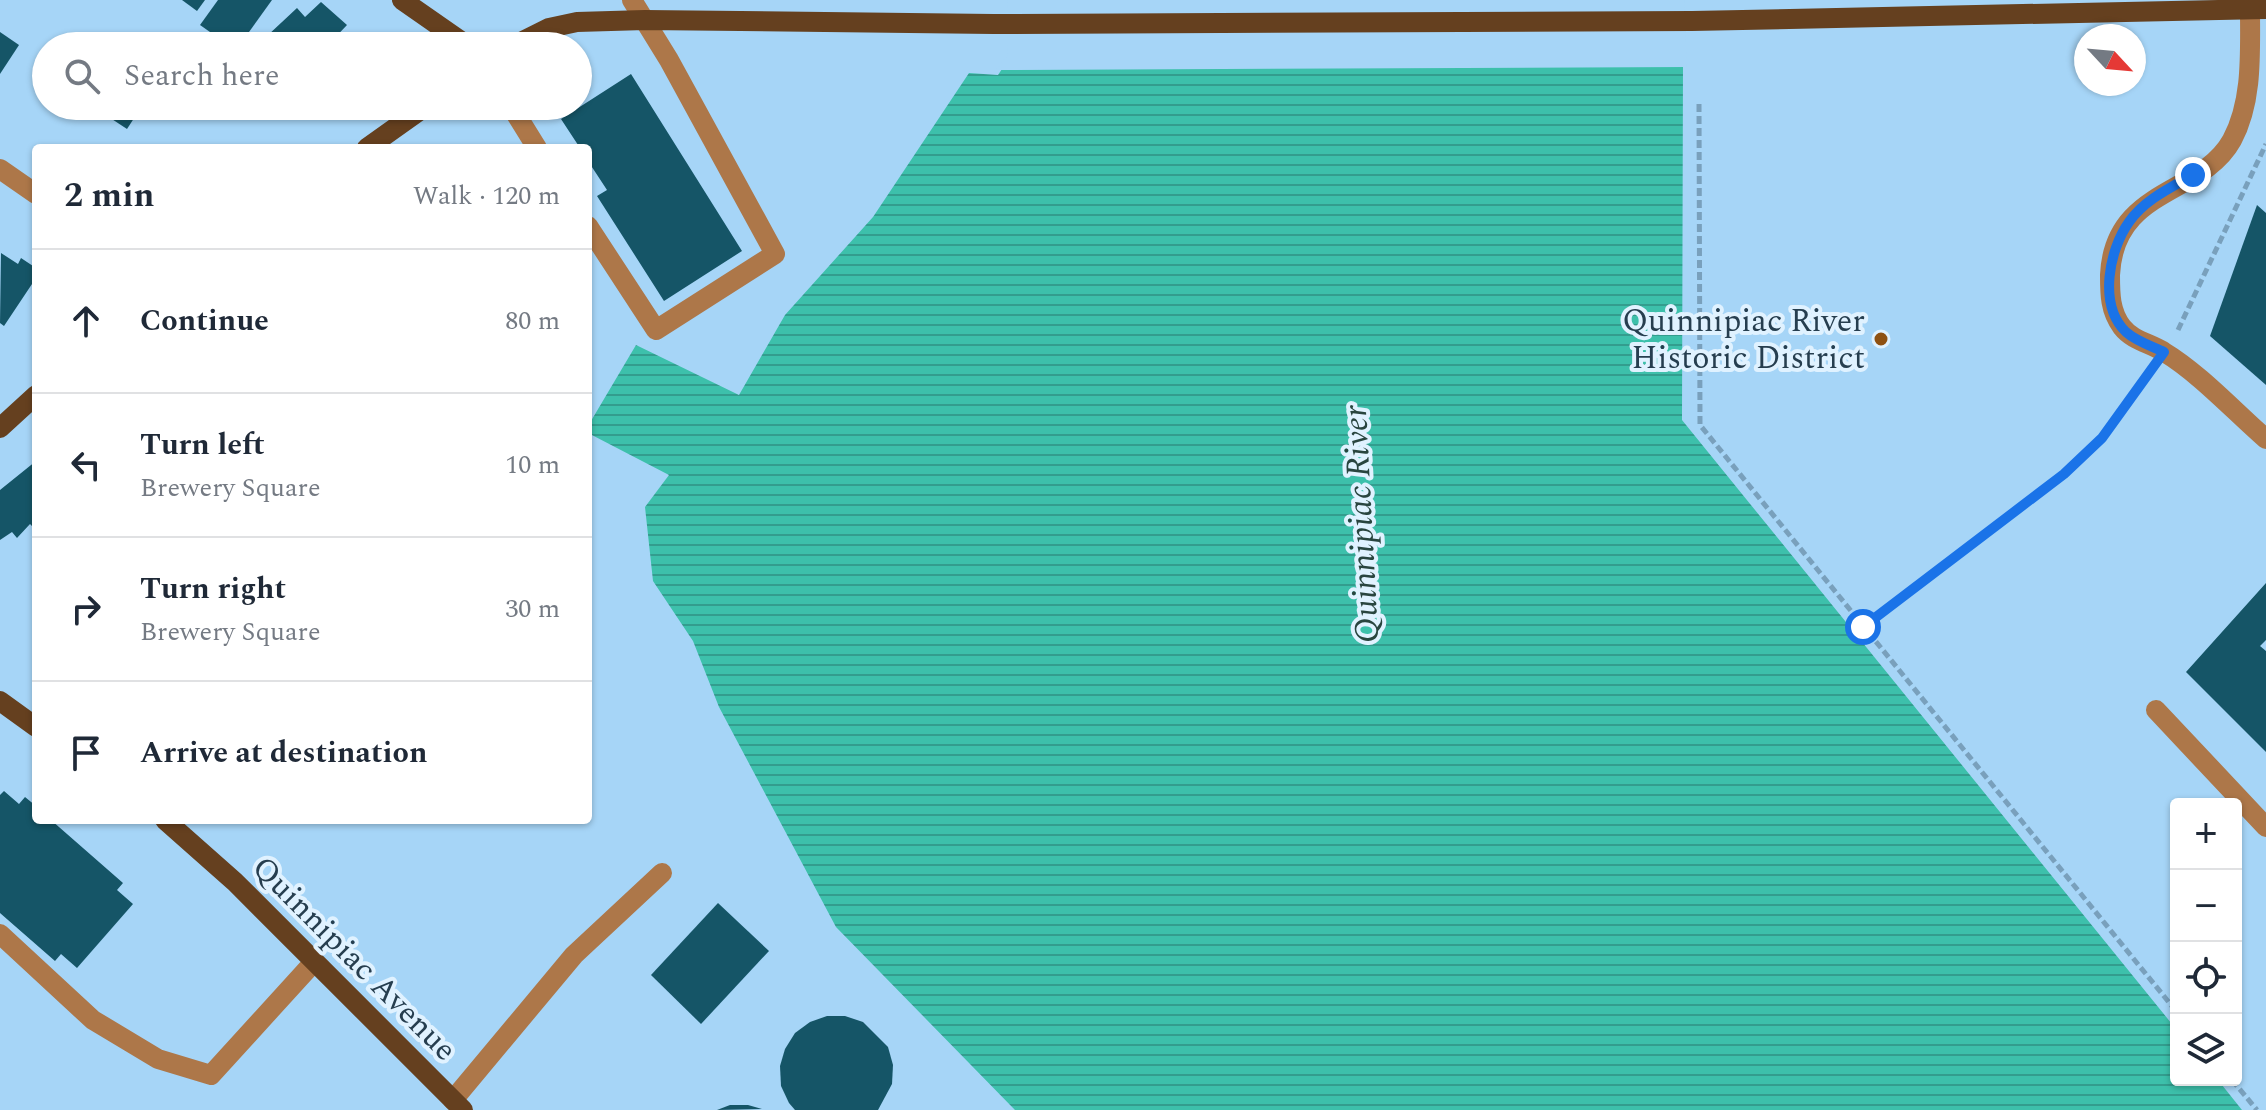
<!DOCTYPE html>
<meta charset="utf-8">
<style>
body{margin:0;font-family:Spectral,serif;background:#f6f6f7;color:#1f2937}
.controls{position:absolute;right:24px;bottom:24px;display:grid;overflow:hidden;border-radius:8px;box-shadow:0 2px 6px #0004}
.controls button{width:72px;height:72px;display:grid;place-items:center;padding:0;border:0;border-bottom:2px solid #e0e1e3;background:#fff;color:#1f2937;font:40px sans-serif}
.compass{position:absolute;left:2074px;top:24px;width:72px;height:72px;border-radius:50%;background:#fff;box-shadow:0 2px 6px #0004;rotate:116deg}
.stop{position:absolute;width:24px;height:24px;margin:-18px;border:6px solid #1a73e8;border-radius:50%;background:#fff}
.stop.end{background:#1a73e8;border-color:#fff;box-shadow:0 2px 8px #0008}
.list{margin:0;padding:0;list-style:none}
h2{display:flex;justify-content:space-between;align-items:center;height:104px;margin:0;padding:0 32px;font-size:34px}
h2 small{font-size:26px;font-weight:400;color:#747a83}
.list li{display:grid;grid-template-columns:52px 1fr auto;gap:24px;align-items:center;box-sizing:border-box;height:144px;padding:0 32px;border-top:2px solid #e0e1e3}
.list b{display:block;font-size:30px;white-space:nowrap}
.list p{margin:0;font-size:26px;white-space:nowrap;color:#747a83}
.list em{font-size:26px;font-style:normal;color:#747a83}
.icon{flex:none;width:44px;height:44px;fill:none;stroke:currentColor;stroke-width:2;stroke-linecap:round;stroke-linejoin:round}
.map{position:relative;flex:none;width:2266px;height:1110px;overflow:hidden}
.search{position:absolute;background:#fff;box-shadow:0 2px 6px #0004;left:32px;top:32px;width:560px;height:88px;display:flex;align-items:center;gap:20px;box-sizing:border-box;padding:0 28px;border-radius:44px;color:#747a83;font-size:30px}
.panel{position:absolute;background:#fff;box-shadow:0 2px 6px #0004;left:32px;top:144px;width:560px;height:680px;border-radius:8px}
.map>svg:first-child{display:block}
.water{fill:url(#water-rules)}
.pier{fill:#a6d5f7}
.building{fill:#155567}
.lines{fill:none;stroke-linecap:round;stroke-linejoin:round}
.path{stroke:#79a0bc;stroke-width:5;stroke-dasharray:8 4;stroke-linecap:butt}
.minor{stroke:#ad7749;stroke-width:20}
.major{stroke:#65401f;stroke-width:20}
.route{stroke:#1a73e8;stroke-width:10}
.poi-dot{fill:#8e5112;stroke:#e0f2ff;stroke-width:3}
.labels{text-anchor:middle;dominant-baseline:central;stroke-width:8;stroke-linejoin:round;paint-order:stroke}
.poi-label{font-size:32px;fill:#263e4f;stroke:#e0f2ff;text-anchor:end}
.street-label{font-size:32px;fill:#263e4f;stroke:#e0f2ff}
.water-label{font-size:34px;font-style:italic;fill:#29453f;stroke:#e0f2ff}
</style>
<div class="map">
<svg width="2266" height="1110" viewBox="0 0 2266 1110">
<defs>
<pattern id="water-rules" width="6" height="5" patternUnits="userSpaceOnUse" patternTransform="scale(2)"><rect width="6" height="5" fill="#3dc0ab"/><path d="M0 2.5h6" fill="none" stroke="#339d8e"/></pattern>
</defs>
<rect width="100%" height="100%" fill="#a6d5f7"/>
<path class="water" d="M1010 57 1683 64 1682 420 2176 1029V1080H2218L2242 1110H1015L836 927 719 707 693 641 653 581 645 507 669 475 588 433V426L636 345 739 395 785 315 873 217 969 73 998 75Z"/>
<path class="pier" d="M1008 0H1684L1687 67 996 70 1007 56Z"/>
<g class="building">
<path d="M182 0H205L197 11Z"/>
<path d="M218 0H272L239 46H230L200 25Z"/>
<path d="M321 2 347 25 327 46H277L267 36 297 8 305 17Z"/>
<path d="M0 32 19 45 0 74Z"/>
<path d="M360 33 363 36 368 33 378 46H343Z"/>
<path d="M631 74 742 251 664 301 597 196 607 190 588 161V148H580L561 119Z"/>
<path d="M92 106H142L127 129Z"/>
<path d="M2257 205 2266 213V385L2210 336Z"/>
<path d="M1 253 18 264 21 258 36 268V278L4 326 0 323Z"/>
<path d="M36 461V530L30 524 17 538 12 532 0 540V490Z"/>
<path d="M2266 583V640L2260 646 2266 651V752L2186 672Z"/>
<path d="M4 791 19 804 25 797 36 806V820H51L123 883 117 890 133 904 77 968 61 954 55 961 0 913V795Z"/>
<path d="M718 903 769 951 701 1024 651 975Z"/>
<path d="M827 1016H845L863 1022 888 1047 893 1065 892 1084 878 1110H795L789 1103 781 1086 780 1066 785 1049 795 1033 810 1022Z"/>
<path d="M730 1105H748L762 1109 717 1110Z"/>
</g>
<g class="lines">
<g class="path">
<path d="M1699 104 1700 425 2176 1011"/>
<path d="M2178 330 2266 144"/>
<path d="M1863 627 2064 474 2102 438 2150 371"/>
<path d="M2232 1080 2257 1110"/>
</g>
<g class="minor">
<path d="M2250 8C2250 52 2253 101 2232 140 2201 196 2114 187 2110 275 2110 294 2110 311 2122 327 2133 341 2150 343 2164 352 2199 373 2235 412 2266 439"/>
<path d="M511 106 537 148"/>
<path d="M0 169 36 194"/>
<path d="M588 226 656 330 775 254 669 60 632 0"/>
<path d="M2156 710 2266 827"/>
<path d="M0 934 93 1020 158 1059 211 1075 313 963"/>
<path d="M453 1100 574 955 662 873"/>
</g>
<g class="major">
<path d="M402 0 468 46"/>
<path d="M513 46 549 28 577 22 645 20 993 24 1692 21 2266 9"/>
<path d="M367 148 426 106"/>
<path d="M0 428 36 395"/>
<path d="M0 701 36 727"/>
<path d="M165 820 235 882 463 1110"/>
</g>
</g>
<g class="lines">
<path class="route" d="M1863 627 2064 474 2102 438 2164 352C2151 346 2136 341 2126 332 2098 305 2109 250 2129 222 2144 200 2170 188 2193 175"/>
</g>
<circle class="poi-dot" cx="1881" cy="339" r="8"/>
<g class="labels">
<g class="poi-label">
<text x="1865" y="321">Quinnipiac River<tspan x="1865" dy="37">Historic District</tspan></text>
</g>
<g class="street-label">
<text transform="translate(354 959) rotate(45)">Quinnipiac Avenue</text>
</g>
<g class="water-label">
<text transform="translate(1362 524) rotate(-93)">Quinnipiac River</text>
</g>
</g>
</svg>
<div class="controls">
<button>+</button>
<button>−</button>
<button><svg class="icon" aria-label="locate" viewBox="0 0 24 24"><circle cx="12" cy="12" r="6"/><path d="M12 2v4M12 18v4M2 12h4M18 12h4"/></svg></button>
<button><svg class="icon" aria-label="layers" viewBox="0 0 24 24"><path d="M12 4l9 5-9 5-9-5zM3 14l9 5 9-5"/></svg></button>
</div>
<svg class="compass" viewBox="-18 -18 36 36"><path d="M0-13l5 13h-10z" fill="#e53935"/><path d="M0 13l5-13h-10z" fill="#747a83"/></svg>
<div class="stop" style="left:1863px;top:627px"></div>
<div class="stop end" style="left:2193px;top:175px"></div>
<div class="search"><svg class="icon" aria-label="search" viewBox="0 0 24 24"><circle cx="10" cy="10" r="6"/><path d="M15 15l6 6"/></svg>Search here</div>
<section class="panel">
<h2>2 min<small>Walk · 120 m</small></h2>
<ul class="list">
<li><svg class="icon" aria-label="ahead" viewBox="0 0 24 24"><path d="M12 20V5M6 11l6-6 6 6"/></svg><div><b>Continue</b></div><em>80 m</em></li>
<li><svg class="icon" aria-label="left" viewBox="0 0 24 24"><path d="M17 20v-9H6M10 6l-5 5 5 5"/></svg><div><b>Turn left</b><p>Brewery Square</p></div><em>10 m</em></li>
<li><svg class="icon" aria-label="right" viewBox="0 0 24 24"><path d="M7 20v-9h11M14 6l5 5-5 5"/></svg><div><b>Turn right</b><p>Brewery Square</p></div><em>30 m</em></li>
<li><svg class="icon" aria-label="arrive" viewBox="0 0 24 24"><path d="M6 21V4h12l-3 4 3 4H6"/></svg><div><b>Arrive at destination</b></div></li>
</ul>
</section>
</div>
